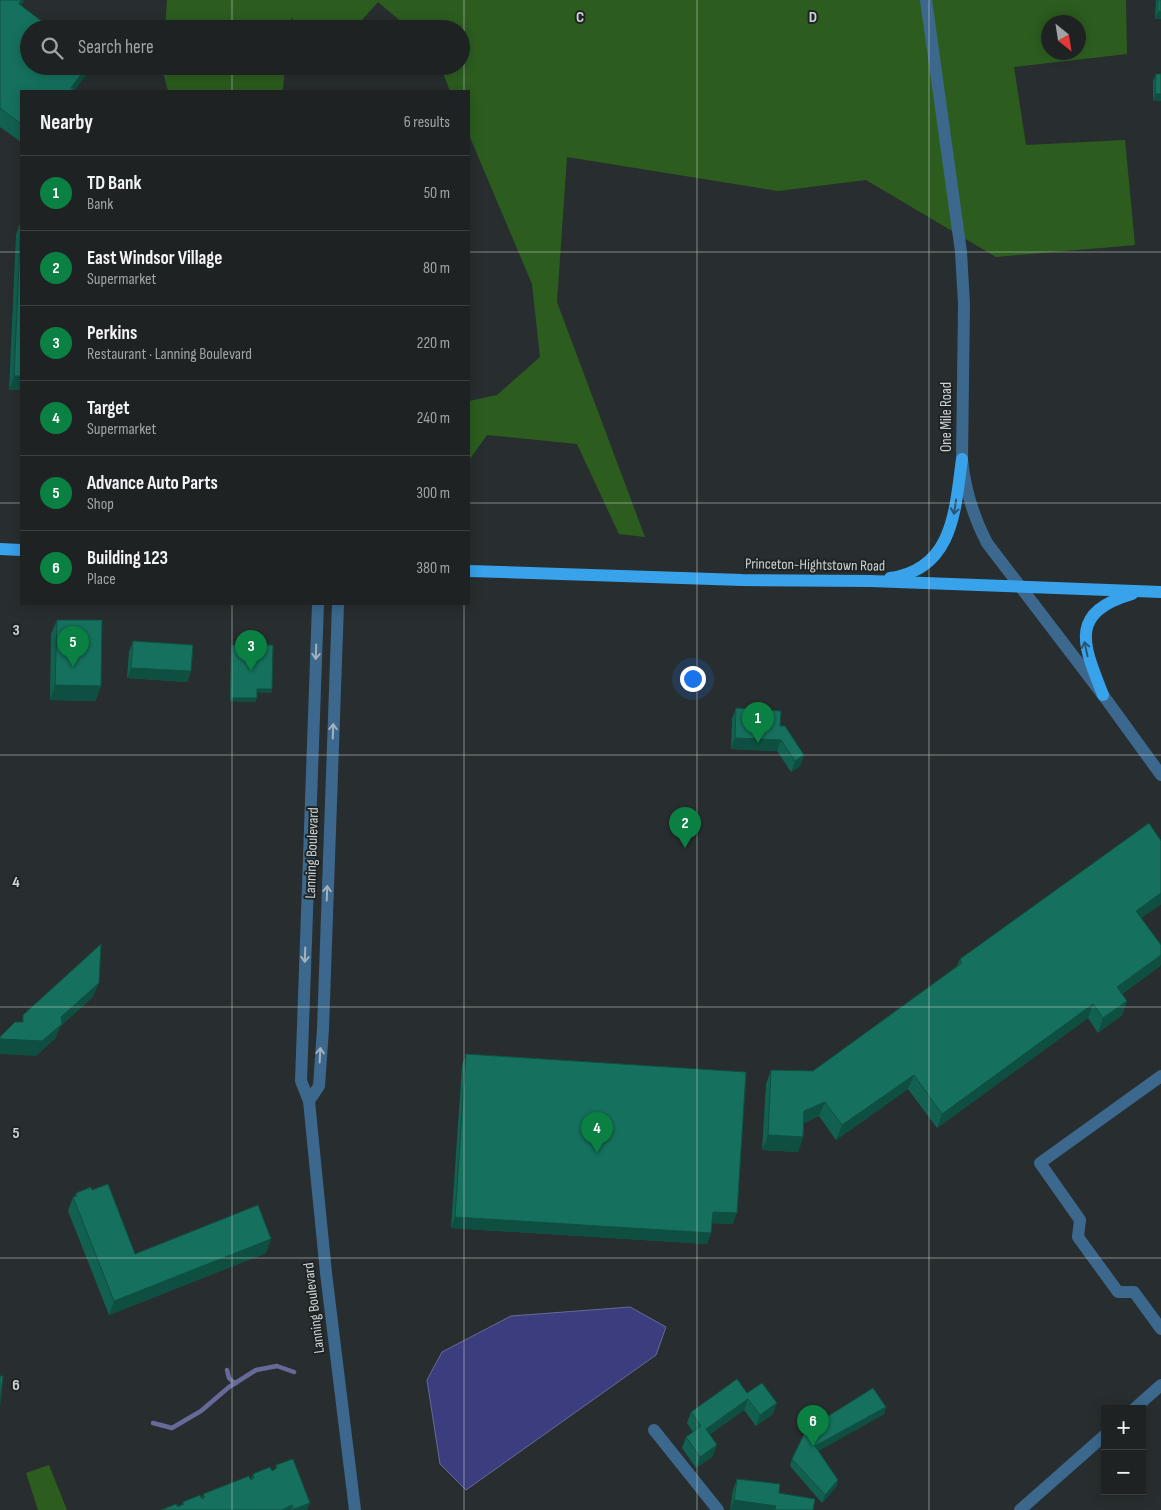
<!DOCTYPE html>
<meta charset="utf-8">
<style>
body{margin:0;font-family:"Sofia Sans Condensed",sans-serif;background:#2b2f30;color:#f1f3f6}
.controls{position:absolute;right:15px;bottom:15px;display:grid;overflow:hidden;border-radius:0px;box-shadow:0 2px 12px #0003}
.controls button{width:45px;height:45px;display:grid;place-items:center;padding:0;border:0;border-bottom:1px solid #3c3f41;background:#1e2223;color:#f1f3f6;font:25px sans-serif}
.compass{position:absolute;left:1041px;top:15px;width:45px;height:45px;border-radius:50%;background:#1e2223;box-shadow:0 2px 12px #0003;rotate:150deg}
.you{position:absolute;left:692px;top:678px;width:18px;height:18px;margin:-12px;border:4px solid #fff;border-radius:50%;background:#1a73e8;box-shadow:0 0 0 8px #1a73e833}
.badge{display:grid;place-items:center;width:32px;height:32px;border-radius:50%;background:#0b8043;color:#fff;font-size:16px;font-weight:700}
.pin{position:absolute;translate:-50% -41px;filter:drop-shadow(0 1px 2px #0008)}
.pin::after{content:'';position:absolute;top:26px;width:18px;height:15px;background:inherit;clip-path:polygon(0 0,100% 0,50% 100%)}
.list{margin:0;padding:0;list-style:none}
h2{display:flex;justify-content:space-between;align-items:center;height:65px;margin:0;padding:0 20px;font-size:21px}
h2 small{font-size:16px;font-weight:400;color:#a1a4a6}
.list li{display:grid;grid-template-columns:32px 1fr auto;gap:15px;align-items:center;box-sizing:border-box;height:75px;padding:0 20px;border-top:1px solid #3c3f41}
.list b{display:block;font-size:19px;white-space:nowrap}
.list p{margin:0;font-size:16px;white-space:nowrap;color:#a1a4a6}
.list em{font-size:16px;font-style:normal;color:#a1a4a6}
.icon{flex:none;width:28px;height:28px;fill:none;stroke:currentColor;stroke-width:2;stroke-linecap:round;stroke-linejoin:round}
.map{position:relative;flex:none;width:1161px;height:1510px;overflow:hidden}
.search{position:absolute;background:#1e2223;box-shadow:0 2px 12px #0003;left:20px;top:20px;width:450px;height:55px;display:flex;align-items:center;gap:12px;box-sizing:border-box;padding:0 18px;border-radius:28px;color:#a1a4a6;font-size:19px}
.panel{position:absolute;background:#1e2223;box-shadow:0 2px 12px #0003;left:20px;top:90px;width:450px;height:515px;border-radius:0px}
.map>svg:first-child{display:block}
.green{fill:#2c5d1f;fill-rule:evenodd}
.water{fill:#3b3d7f;stroke:#676a98}
.lines{fill:none;stroke-linecap:round;stroke-linejoin:round}
.stream{stroke:#676a98;stroke-width:4.5}
.minor{stroke:#3b688c;stroke-width:12}
.major{stroke:#38a2eb;stroke-width:12}
.wall{fill:#126150}
.shaded-wall{fill:#0f4f41}
.building{fill:#15715d;stroke:#0f4f41}
.oneway{stroke:#285674}
.oneway2{stroke:#a2b2bd}
.grid{fill:none;stroke:#ced2d2;stroke-width:1;stroke-opacity:0.55}
.labels{text-anchor:middle;dominant-baseline:central;stroke-width:4;stroke-linejoin:round;paint-order:stroke}
.street-label{font-size:15px;fill:#ced2d2;stroke:#1e2425}
.grid-label{font-size:16px;text-anchor:middle;font-weight:bold;fill:#ced2d2;stroke:#1e2425;stroke-width:4;stroke-linejoin:round;paint-order:stroke}
</style>
<div class="map">
<svg width="1161" height="1510" viewBox="0 0 1161 1510">
<rect width="100%" height="100%" fill="#282e2f"/>
<g class="green">
<path d="M167 0H1126L1127 54 1014 67 1026 145 1125 140 1135 245 996 257 866 180 778 191 567 157 557 302 645 537 619 534 577 444 487 435 469 460V401L497 395 540 357 532 284 469 135V91H450L440 66H461V29H410L378 2 354 29H304L291 18 290 29H165ZM1048 22H1078V52H1048Z"/>
<path d="M163 66H285L283 89 280 91H168L163 72Z"/>
<path d="M49 1465 67 1510H38L26 1473Z"/>
</g>
<path class="water" d="M630 1307 666 1327 656 1355 466 1490 440 1464 427 1380 442 1352 511 1316Z"/>
<g class="lines">
<g class="stream">
<path d="M227 1370 229 1378 233 1382 236 1383"/>
<path d="M153 1423 172 1428 201 1411 229 1387 256 1370 277 1366 294 1372"/>
</g>
<g class="minor">
<path d="M926 0 961 252 964 304 962 459C965 490 973 516 987 543L1103 695 1161 775"/>
<path d="M318 604 301 1081 309 1101 326 1273 355 1510"/>
<path d="M1161 1076 1040 1163 1080 1220 1078 1237 1118 1292H1134L1161 1329"/>
<path d="M309 1101 319 1086 323 1029 338 604"/>
<path d="M1134 1409 1161 1385"/>
<path d="M654 1430 718 1510"/>
<path d="M1020 1510 1105 1435"/>
</g>
<g class="major">
<path d="M0 549 21 550"/>
<path d="M469 571 742 580 871 581 1161 592"/>
<path d="M890 578C954 569 955 509 962 459"/>
<path d="M1103 695C1084 646 1067 613 1132 594"/>
</g>
</g>
<g class="wall">
<path d="M0 0 21 6 87 66H90L87 74 21 91V142L0 127Z"/>
<path d="M1156 0H1161V19H1155Z"/>
<path d="M1156 74 1161 101H1153V81Z"/>
<path d="M21 220V390H9L16 235Z"/>
<path d="M57 620 101 686 95 701 50 700 51 634Z"/>
<path d="M133 641 191 671 187 682 127 678 129 652Z"/>
<path d="M232 645 272 689 271 693 257 692 255 702 230 701 231 648Z"/>
<path d="M736 708 780 726 804 755 800 766 791 772 777 751 731 749 732 719Z"/>
<path d="M1161 841V904L1141 918 1161 945V963L1160 966 1122 994 1127 1001 1122 1015 1098 1033 1088 1018 937 1128 908 1089 836 1140 819 1116 804 1123 803 1137 798 1152 762 1150 766 1084 771 1070 813 1071 957 966 960 959Z"/>
<path d="M466 1054 733 1224 712 1223 711 1233 707 1244 451 1228 462 1065Z"/>
<path d="M92 1190 135 1254 266 1253 109 1315 68 1211 73 1197H74L76 1193Z"/>
<path d="M747 1393 773 1414 756 1426 744 1410 710 1434 713 1456 696 1468 682 1448 686 1437 693 1432 687 1423 691 1412Z"/>
<path d="M886 1407 884 1414 818 1451 838 1480 836 1487 822 1503 790 1466 792 1459Z"/>
<path d="M276 1465 307 1510H161L181 1505 183 1502 202 1499 203 1494 251 1480 253 1474 272 1471 275 1470Z"/>
<path d="M737 1479 779 1493 813 1510H730L733 1490Z"/>
</g>
<g class="shaded-wall">
<path d="M21 0H24L21 7 19 4Z"/>
<path d="M1158 11 1161 12V19H1155Z"/>
<path d="M87 66H90L87 74 74 91 71 88Z"/>
<path d="M1155 94H1161V101H1153Z"/>
<path d="M14 376H21V390H9Z"/>
<path d="M131 668 191 671 187 682 127 678Z"/>
<path d="M55 685 101 686 95 701 50 700Z"/>
<path d="M257 689H272L271 693 255 692Z"/>
<path d="M231 698H257L255 702 230 701Z"/>
<path d="M735 738 781 740 777 751 731 749Z"/>
<path d="M804 755 800 766 791 772 795 761Z"/>
<path d="M1161 893V904L1131 925 1136 911Z"/>
<path d="M1161 955V963L1160 966 1111 1001 1117 987Z"/>
<path d="M99 983 93 997 60 1027 56 1038 36 1056 0 1054V1039L61 1017Z"/>
<path d="M1127 1001 1122 1015 1098 1033 1103 1018Z"/>
<path d="M1093 1004 1088 1018 937 1128 942 1114Z"/>
<path d="M914 1075 908 1089 836 1140 842 1125Z"/>
<path d="M825 1102 819 1116 799 1125 804 1111Z"/>
<path d="M768 1135 803 1137 798 1152 762 1150Z"/>
<path d="M713 1212 737 1213 733 1224 709 1223Z"/>
<path d="M455 1217 711 1233 707 1244 451 1228Z"/>
<path d="M271 1239 266 1253 109 1315 114 1301Z"/>
<path d="M748 1399 744 1410 702 1440 706 1429Z"/>
<path d="M777 1403 773 1414 756 1426 760 1415Z"/>
<path d="M886 1407 884 1414 813 1454 815 1446Z"/>
<path d="M717 1445 713 1456 696 1468 700 1457Z"/>
<path d="M838 1480 836 1487 822 1503 825 1495Z"/>
<path d="M734 1500 776 1506 774 1510H730Z"/>
<path d="M310 1503 307 1510H293L294 1509Z"/>
<path d="M292 1505 291 1510H282Z"/>
</g>
<g class="building">
<path d="M0 0H21L19 4 52 29H29V66H87L71 88 76 91H21V124L0 108Z"/>
<path d="M1158 0H1161V12L1158 11Z"/>
<path d="M1156 74H1161V94H1155Z"/>
<path d="M21 220V376H14Z"/>
<path d="M57 620H102L101 686 55 685Z"/>
<path d="M133 641 193 645 191 671 131 668Z"/>
<path d="M232 645H273L272 689H257V698H231Z"/>
<path d="M736 708 781 711 780 726H785L804 755 795 761 781 740 735 738Z"/>
<path d="M1149 823 1161 841V893L1136 911 1161 945V955L1117 987 1127 1001 1103 1018 1093 1004 942 1114 914 1075 842 1125 825 1102 804 1111 803 1137 768 1135 771 1070 813 1071 962 963 960 959Z"/>
<path d="M101 944 99 983 61 1017 62 1024 42 1041 0 1039V1037L15 1022H23V1015Z"/>
<path d="M466 1054 746 1072 737 1213 713 1212 711 1233 455 1217Z"/>
<path d="M108 1184 135 1254 258 1205 271 1239 114 1301 73 1197 77 1196 76 1193 91 1187 92 1190Z"/>
<path d="M0 1376H3L0 1403Z"/>
<path d="M737 1379 747 1393 762 1383 777 1403 760 1415 748 1399 706 1429 717 1445 700 1457 686 1437 701 1426 691 1412Z"/>
<path d="M873 1388 886 1407 815 1446 838 1480 825 1495 792 1459 806 1430Z"/>
<path d="M293 1459 310 1503 294 1509 292 1505 282 1510H161L176 1504 178 1507 184 1504 183 1502 200 1495 202 1499 205 1497 203 1494 249 1476 251 1480 254 1478 253 1474 270 1467 272 1471 277 1468 276 1465Z"/>
<path d="M737 1479 780 1484 779 1493 815 1499 813 1510H775L776 1506 734 1500Z"/>
</g>
<defs><path id="oneway-shaft" d="M-6 0H5M1.5-3L5.5 0L1.5 3" fill="none" stroke-width="1.6" stroke-linecap="round" stroke-linejoin="round" transform="scale(1.25)"/></defs>
<g class="oneway">
<use href="#oneway-shaft" transform="translate(955 507) rotate(99)"/>
<use href="#oneway-shaft" transform="translate(1086 649) rotate(-102)"/>
</g>
<g class="oneway2">
<use href="#oneway-shaft" transform="translate(316 652) rotate(92)"/>
<use href="#oneway-shaft" transform="translate(333 731) rotate(-88)"/>
<use href="#oneway-shaft" transform="translate(327 893) rotate(-88)"/>
<use href="#oneway-shaft" transform="translate(305 955) rotate(92)"/>
<use href="#oneway-shaft" transform="translate(320 1055) rotate(-87)"/>
</g>
<path class="grid" d="M232 0V29M464 0V91M697 0V1510M929 0V1510M232 66V91M0 252H21M469 252H1161M0 503H21M469 503H1161M232 604V1510M464 604V1510M0 755H1161M0 1007H1161M0 1258H1161"/>
<g class="labels">
<g class="street-label">
<text transform="translate(946 417) rotate(-90)">One Mile Road</text>
<text transform="translate(815 565) rotate(1)">Princeton-Hightstown Road</text>
<text transform="translate(312 853) rotate(-88)">Lanning Boulevard</text>
<text transform="translate(314 1308) rotate(-97)">Lanning Boulevard</text>
</g>
</g>
<g class="grid-label">
<text x="580" y="22">C</text>
<text x="813" y="22">D</text>
<text x="16" y="635">3</text>
<text x="16" y="887">4</text>
<text x="16" y="1138">5</text>
<text x="16" y="1390">6</text>
</g>
</svg>
<div class="controls">
<button>+</button>
<button>−</button>
</div>
<svg class="compass" viewBox="-18 -18 36 36"><path d="M0-13l5 13h-10z" fill="#e53935"/><path d="M0 13l5-13h-10z" fill="#a1a4a6"/></svg>
<div class="you"></div>
<div class="pin badge" style="left:758px;top:743px">1</div>
<div class="pin badge" style="left:685px;top:848px">2</div>
<div class="pin badge" style="left:251px;top:671px">3</div>
<div class="pin badge" style="left:597px;top:1153px">4</div>
<div class="pin badge" style="left:73px;top:667px">5</div>
<div class="pin badge" style="left:813px;top:1446px">6</div>
<div class="search"><svg class="icon" aria-label="search" viewBox="0 0 24 24"><circle cx="10" cy="10" r="6"/><path d="M15 15l6 6"/></svg>Search here</div>
<section class="panel">
<h2>Nearby<small>6 results</small></h2>
<ul class="list">
<li><span class="badge">1</span><div><b>TD Bank</b><p>Bank</p></div><em>50 m</em></li>
<li><span class="badge">2</span><div><b>East Windsor Village</b><p>Supermarket</p></div><em>80 m</em></li>
<li><span class="badge">3</span><div><b>Perkins</b><p>Restaurant · Lanning Boulevard</p></div><em>220 m</em></li>
<li><span class="badge">4</span><div><b>Target</b><p>Supermarket</p></div><em>240 m</em></li>
<li><span class="badge">5</span><div><b>Advance Auto Parts</b><p>Shop</p></div><em>300 m</em></li>
<li><span class="badge">6</span><div><b>Building 123</b><p>Place</p></div><em>380 m</em></li>
</ul>
</section>
</div>
